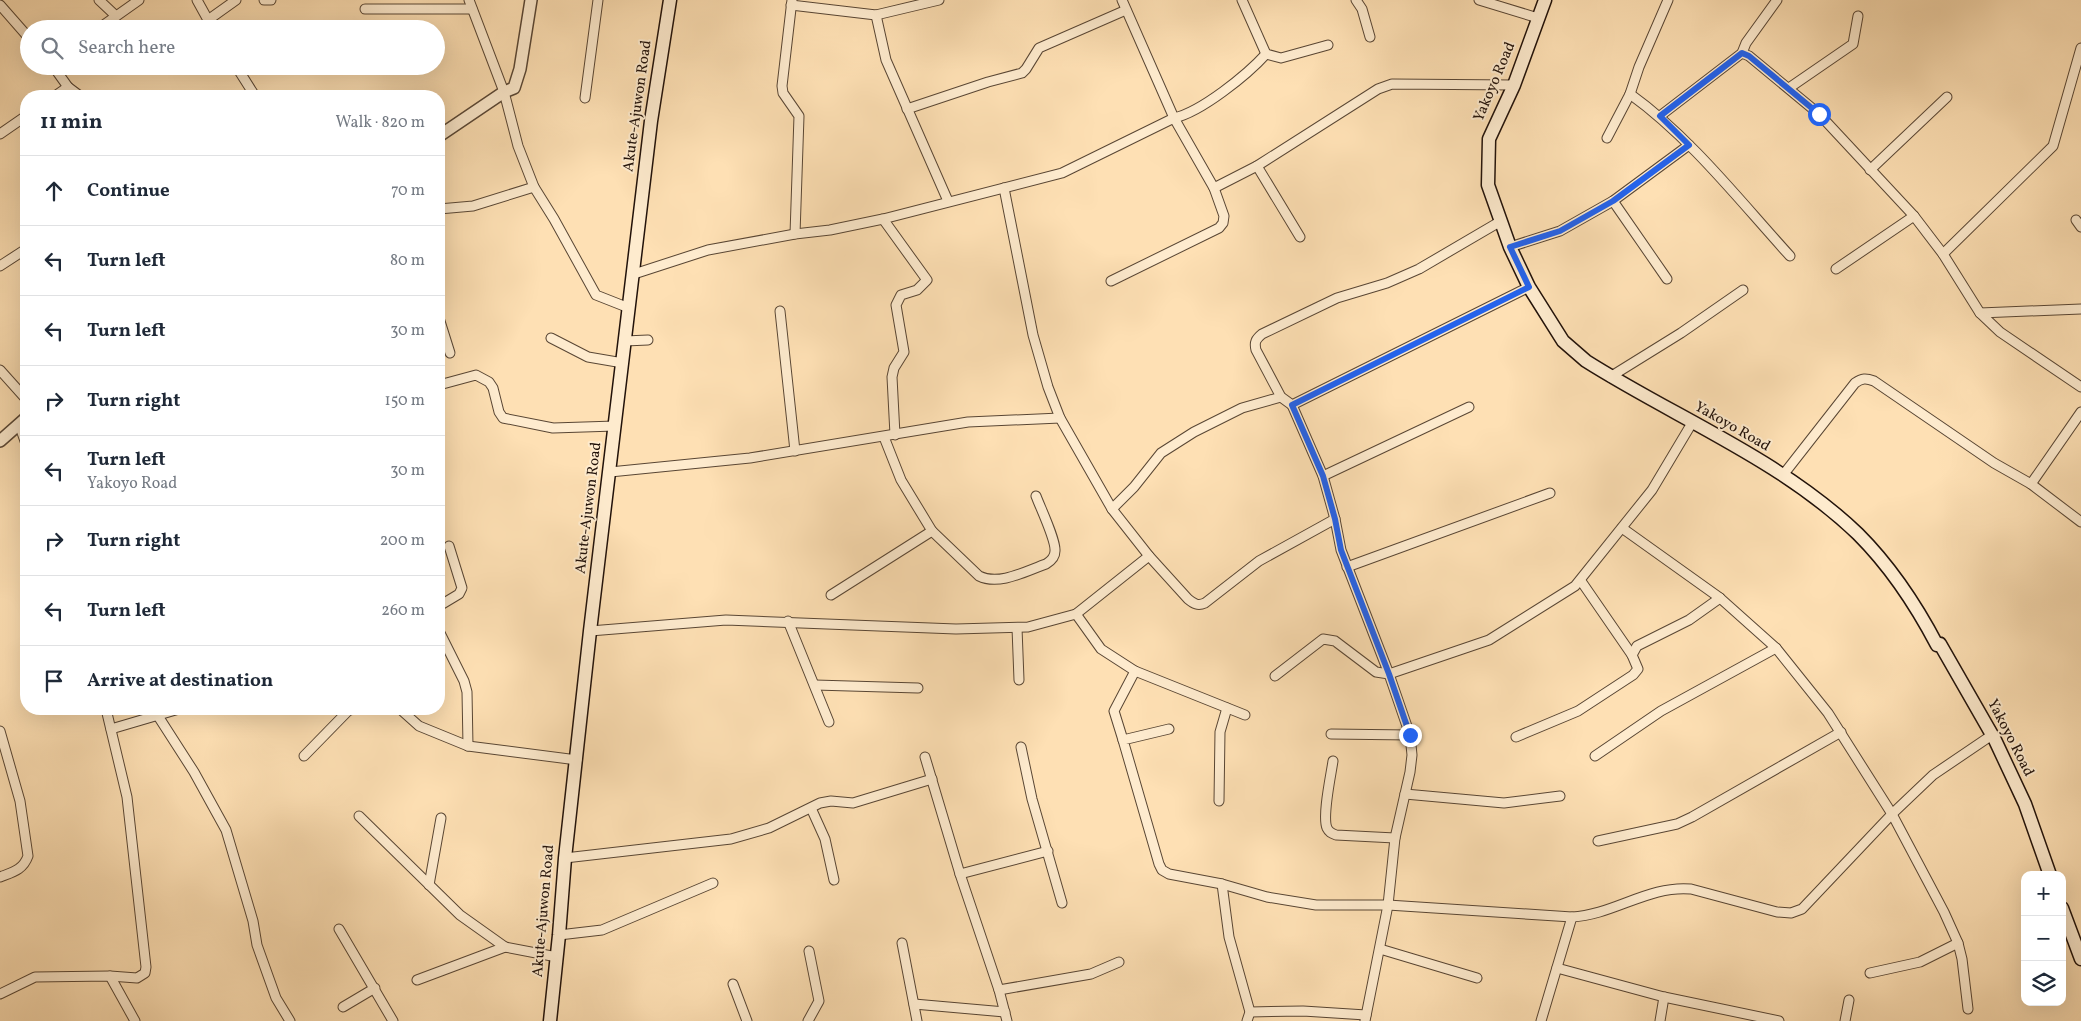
<!DOCTYPE html>
<meta charset="utf-8">
<style>
body{margin:0;font-family:Vollkorn,serif;background:#f6f6f7;color:#1f2937}
.controls{position:absolute;right:15px;bottom:15px;display:grid;overflow:hidden;border-radius:10px;box-shadow:0 5px 20px #0002}
.controls button{width:45px;height:45px;display:grid;place-items:center;padding:0;border:0;border-bottom:1px solid #e0e1e3;background:#fff;color:#1f2937;font:25px sans-serif}
.stop{position:absolute;width:15px;height:15px;margin:-11px;border:4px solid #2563eb;border-radius:50%;background:#fff}
.stop.end{background:#2563eb;border-color:#fff;box-shadow:0 1px 5px #0008}
.list{margin:0;padding:0;list-style:none}
h2{display:flex;justify-content:space-between;align-items:center;height:65px;margin:0;padding:0 20px;font-size:21px}
h2 small{font-size:16px;font-weight:400;color:#747a83}
.list li{display:grid;grid-template-columns:32px 1fr auto;gap:15px;align-items:center;box-sizing:border-box;height:70px;padding:0 20px;border-top:1px solid #e0e1e3}
.list b{display:block;font-size:19px;white-space:nowrap}
.list p{margin:0;font-size:16px;white-space:nowrap;color:#747a83}
.list em{font-size:16px;font-style:normal;color:#747a83}
.icon{flex:none;width:28px;height:28px;fill:none;stroke:currentColor;stroke-width:2;stroke-linecap:round;stroke-linejoin:round}
.map{position:relative;flex:none;width:2081px;height:1021px;overflow:hidden}
.search{position:absolute;background:#fff;box-shadow:0 5px 20px #0002;left:20px;top:20px;width:425px;height:55px;display:flex;align-items:center;gap:12px;box-sizing:border-box;padding:0 18px;border-radius:28px;color:#747a83;font-size:19px}
.panel{position:absolute;background:#fff;box-shadow:0 5px 20px #0002;left:20px;top:90px;width:425px;height:625px;border-radius:20px}
.map>svg:first-child{display:block}
.lines{fill:none;stroke-linecap:round;stroke-linejoin:round}
.minor-casing{stroke:#594634;stroke-width:11}
.tertiary-casing{stroke:#594634;stroke-width:14}
.secondary-casing{stroke:#22120a;stroke-width:15}
.minor{stroke:#feebce;stroke-width:9}
.tertiary{stroke:#feebce;stroke-width:11}
.secondary{stroke:#feebce;stroke-width:12}
.route{stroke:#2563eb;stroke-width:6}
.labels{text-anchor:middle;dominant-baseline:central;stroke-width:4;stroke-linejoin:round;paint-order:stroke}
.street-label{font-size:15px;fill:#22120a;stroke:#feebce}
</style>
<div class="map">
<svg width="2081" height="1021" viewBox="0 0 2081 1021">
<rect width="100%" height="100%" fill="#fee0b4"/>
<filter id="stains"><feTurbulence type="fractalNoise" baseFrequency=".004" numOctaves="4"/><feColorMatrix values="0 0 0 0 .2 0 0 0 0 .09 0 0 0 0 .02 0 0 0 .5 -.17"/></filter>
<radialGradient id="worn" r=".72"><stop offset=".6" stop-color="#630" stop-opacity="0"/><stop offset="1" stop-color="#630" stop-opacity=".3"/></radialGradient>
<g class="lines">
<defs>
<g id="minor">
<path d="M99 0 116 16"/>
<path d="M197 0 213 29"/>
<path d="M264 0H271"/>
<path d="M469 0 504 92 518 146 534 187 554 219 596 295 629 308"/>
<path d="M792 0 782 86 783 93 799 116 795 234"/>
<path d="M1242 0 1266 54"/>
<path d="M1356 0 1362 9 1370 37"/>
<path d="M1479 0 1538 18"/>
<path d="M0 5 29 38"/>
<path d="M791 5 876 15 939 0"/>
<path d="M365 9H472"/>
<path d="M876 15 886 60 948 201"/>
<path d="M208 20 236 0"/>
<path d="M98 29 139 0"/>
<path d="M1742 53 1749 56 1819 114 1914 216 1943 254 1980 313 2000 332 2081 387"/>
<path d="M53 66 68 87 80 96"/>
<path d="M236 66 255 96"/>
<path d="M1789 88 1853 44 1858 16"/>
<path d="M1630 94C1691 138 1739 200 1790 256"/>
<path d="M55 96 68 87"/>
<path d="M585 98 598 0"/>
<path d="M907 109 988 82 1022 73 1026 69 1039 48 1126 10"/>
<path d="M1660 116 1742 53 1746 43 1777 0"/>
<path d="M0 134 26 116"/>
<path d="M1607 138 1630 94 1639 67 1668 0"/>
<path d="M1257 166 1300 237"/>
<path d="M1870 170 1947 97"/>
<path d="M1004 188 1033 335 1048 387 1060 418 1112 509 1149 556 1188 599C1194 604 1198 606 1205 603L1259 561 1335 519"/>
<path d="M1214 188 1257 166 1378 89 1392 84 1514 85"/>
<path d="M1613 201 1667 279"/>
<path d="M439 209 473 206 534 187"/>
<path d="M883 219 927 280 917 290 901 295 896 305 904 352 894 368 892 377 895 435"/>
<path d="M2076 220 2081 227"/>
<path d="M1501 221 1419 269 1387 283 1337 298 1262 334C1256 339 1254 342 1256 350L1281 397 1292 405 1529 287"/>
<path d="M1510 247 1560 231 1613 201 1689 145"/>
<path d="M1943 254 2053 146 2081 48"/>
<path d="M0 266 26 249"/>
<path d="M1836 269 1914 216"/>
<path d="M634 274 708 250 795 234 830 230 883 219 1062 173 1174 118C1201 112 1247 75 1266 54L1281 58 1328 45"/>
<path d="M1111 281 1219 228 1223 223 1224 216 1214 188 1174 118 1122 0"/>
<path d="M780 311 795 451"/>
<path d="M1980 313 2081 309"/>
<path d="M439 318 450 353"/>
<path d="M551 338 588 357 623 363"/>
<path d="M625 341 648 340"/>
<path d="M0 370 26 399"/>
<path d="M1610 377 1681 333 1743 290"/>
<path d="M439 385 476 375 489 382 493 388 499 412 503 418 553 428 615 426"/>
<path d="M1292 405 1323 476 1335 519 1341 550 1389 674 1410 735 1412 755 1410 772 1395 838 1388 905 1365 1021"/>
<path d="M19 424 26 444"/>
<path d="M884 437 901 480 932 531 979 576C999 586 1026 571 1046 564 1051 561 1055 557 1055 551 1056 540 1040 507 1036 496"/>
<path d="M610 472 750 458 968 422 1060 418"/>
<path d="M1783 475 1855 383C1862 378 1866 378 1874 381L1994 463 2031 484 2081 522"/>
<path d="M1323 476 1469 407"/>
<path d="M2031 484 2081 412"/>
<path d="M1112 509 1134 487 1161 453 1194 432 1242 408 1281 397"/>
<path d="M1622 528 1720 598 1776 648 1828 713 1892 814 1944 912 1958 943 1962 959 1968 1009"/>
<path d="M1347 567 1550 493"/>
<path d="M1581 581 1632 655"/>
<path d="M831 595 932 531"/>
<path d="M439 606 459 594 462 588 449 546"/>
<path d="M1076 614 1101 649 1135 671 1245 715"/>
<path d="M788 621 829 722"/>
<path d="M1017 628 1019 680"/>
<path d="M439 631 464 681 467 692 468 746"/>
<path d="M590 631 726 620 956 629 1028 627 1076 614 1149 556"/>
<path d="M1275 676 1323 639 1335 641 1376 672 1389 674 1489 640 1575 586 1652 490 1692 423"/>
<path d="M815 685 918 688"/>
<path d="M155 709 158 716 194 772 226 830 253 921 257 945 276 998 290 1021"/>
<path d="M400 709 419 726 468 746 577 760"/>
<path d="M111 729 179 709"/>
<path d="M1169 729 1123 740 1159 864 1162 870 1169 874 1222 884 1267 897 1316 905H1388L1572 917C1613 915 1649 885 1691 889L1777 912 1791 913 1802 909 1892 814 1933 775 1992 735"/>
<path d="M0 731 20 801 28 856C23 870 13 872 0 877"/>
<path d="M1331 734 1410 735"/>
<path d="M1516 737 1578 711 1633 675 1638 669 1632 655 1637 646 1689 620 1720 598"/>
<path d="M1123 740 1114 711 1135 671"/>
<path d="M1021 747 1032 799 1062 903"/>
<path d="M304 756 348 711 353 709"/>
<path d="M1595 756 1661 711 1776 648"/>
<path d="M925 757 960 874 999 990 1007 1021"/>
<path d="M1333 761C1331 775 1322 816 1327 828 1329 832 1331 833 1336 835L1395 838"/>
<path d="M1405 794 1504 803 1560 796"/>
<path d="M1219 801 1220 732 1227 708"/>
<path d="M811 808 825 839 834 880"/>
<path d="M359 816 460 915 505 947"/>
<path d="M1598 841 1677 824 1692 817 1841 732"/>
<path d="M565 858 731 839 769 828 820 803 831 801 853 803 932 779"/>
<path d="M960 874 1048 851"/>
<path d="M1222 884 1229 937 1250 1012 1247 1021"/>
<path d="M429 885 441 818"/>
<path d="M339 929 393 1021"/>
<path d="M559 935 602 930 713 883"/>
<path d="M902 943 917 1021"/>
<path d="M1380 949 1477 978"/>
<path d="M1557 968 1664 997 1779 1021"/>
<path d="M1870 973 1920 962 1958 943"/>
<path d="M110 976 135 1021"/>
<path d="M417 980 505 947 557 957"/>
<path d="M733 984 747 1021"/>
<path d="M999 990 1091 974 1119 962"/>
<path d="M0 994 35 977 110 976 137 978 145 973 146 967 127 797 106 709"/>
<path d="M914 1004 1005 1012"/>
<path d="M343 1007 375 988"/>
<path d="M1250 1012 1303 1011 1366 1015"/>
<path d="M808 1021 819 1001 809 951"/>
<path d="M1541 1021 1572 917"/>
<path d="M1660 1021 1664 997"/>
<path d="M1845 1021 1849 1000"/>
</g>
<g id="tertiary">
<path d="M439 136 504 92 514 88 520 69 531 0"/>
<path d="M0 441 26 418"/>
</g>
<g id="secondary">
<path d="M1545 0 1514 85 1489 139 1488 185 1510 247 1529 287 1563 341 1586 361C1676 418 1780 459 1858 534 1890 566 1916 605 1937 645L1940 644 1995 740 2025 804 2050 875"/>
<path d="M2062 908 2081 959"/>
<path d="M550 1021 559 935 565 858 590 631 651 121 670 0"/>
</g>
</defs>
<use href="#minor" class="minor-casing"/>
<use href="#tertiary" class="tertiary-casing"/>
<use href="#secondary" class="secondary-casing"/>
<use href="#minor" class="minor"/>
<use href="#tertiary" class="tertiary"/>
<use href="#secondary" class="secondary"/>
</g>
<g class="lines">
<path class="route" d="M1410 735 1389 674 1341 550 1335 519 1323 476 1292 405 1529 287 1510 247 1560 231 1613 201 1689 145 1660 116 1742 53 1749 56 1819 114"/>
</g>
<g class="labels">
<g class="street-label">
<text transform="translate(1495 82) rotate(-67)">Yakoyo Road</text>
<text transform="translate(638 106) rotate(-82)">Akute-Ajuwon Road</text>
<text transform="translate(1732 427) rotate(30)">Yakoyo Road</text>
<text transform="translate(589 508) rotate(-83)">Akute-Ajuwon Road</text>
<text transform="translate(2010 738) rotate(63)">Yakoyo Road</text>
<text transform="translate(544 911) rotate(-85)">Akute-Ajuwon Road</text>
</g>
</g>
<rect width="100%" height="100%" filter="url(#stains)"/>
<rect width="100%" height="100%" fill="url(#worn)"/>
</svg>
<div class="controls">
<button>+</button>
<button>−</button>
<button><svg class="icon" aria-label="layers" viewBox="0 0 24 24"><path d="M12 4l9 5-9 5-9-5zM3 14l9 5 9-5"/></svg></button>
</div>
<div class="stop" style="left:1819px;top:114px"></div>
<div class="stop end" style="left:1410px;top:735px"></div>
<div class="search"><svg class="icon" aria-label="search" viewBox="0 0 24 24"><circle cx="10" cy="10" r="6"/><path d="M15 15l6 6"/></svg>Search here</div>
<section class="panel">
<h2>11 min<small>Walk · 820 m</small></h2>
<ul class="list">
<li><svg class="icon" aria-label="ahead" viewBox="0 0 24 24"><path d="M12 20V5M6 11l6-6 6 6"/></svg><div><b>Continue</b></div><em>70 m</em></li>
<li><svg class="icon" aria-label="left" viewBox="0 0 24 24"><path d="M17 20v-9H6M10 6l-5 5 5 5"/></svg><div><b>Turn left</b></div><em>80 m</em></li>
<li><svg class="icon" aria-label="left" viewBox="0 0 24 24"><path d="M17 20v-9H6M10 6l-5 5 5 5"/></svg><div><b>Turn left</b></div><em>30 m</em></li>
<li><svg class="icon" aria-label="right" viewBox="0 0 24 24"><path d="M7 20v-9h11M14 6l5 5-5 5"/></svg><div><b>Turn right</b></div><em>150 m</em></li>
<li><svg class="icon" aria-label="left" viewBox="0 0 24 24"><path d="M17 20v-9H6M10 6l-5 5 5 5"/></svg><div><b>Turn left</b><p>Yakoyo Road</p></div><em>30 m</em></li>
<li><svg class="icon" aria-label="right" viewBox="0 0 24 24"><path d="M7 20v-9h11M14 6l5 5-5 5"/></svg><div><b>Turn right</b></div><em>200 m</em></li>
<li><svg class="icon" aria-label="left" viewBox="0 0 24 24"><path d="M17 20v-9H6M10 6l-5 5 5 5"/></svg><div><b>Turn left</b></div><em>260 m</em></li>
<li><svg class="icon" aria-label="arrive" viewBox="0 0 24 24"><path d="M6 21V4h12l-3 4 3 4H6"/></svg><div><b>Arrive at destination</b></div></li>
</ul>
</section>
</div>
